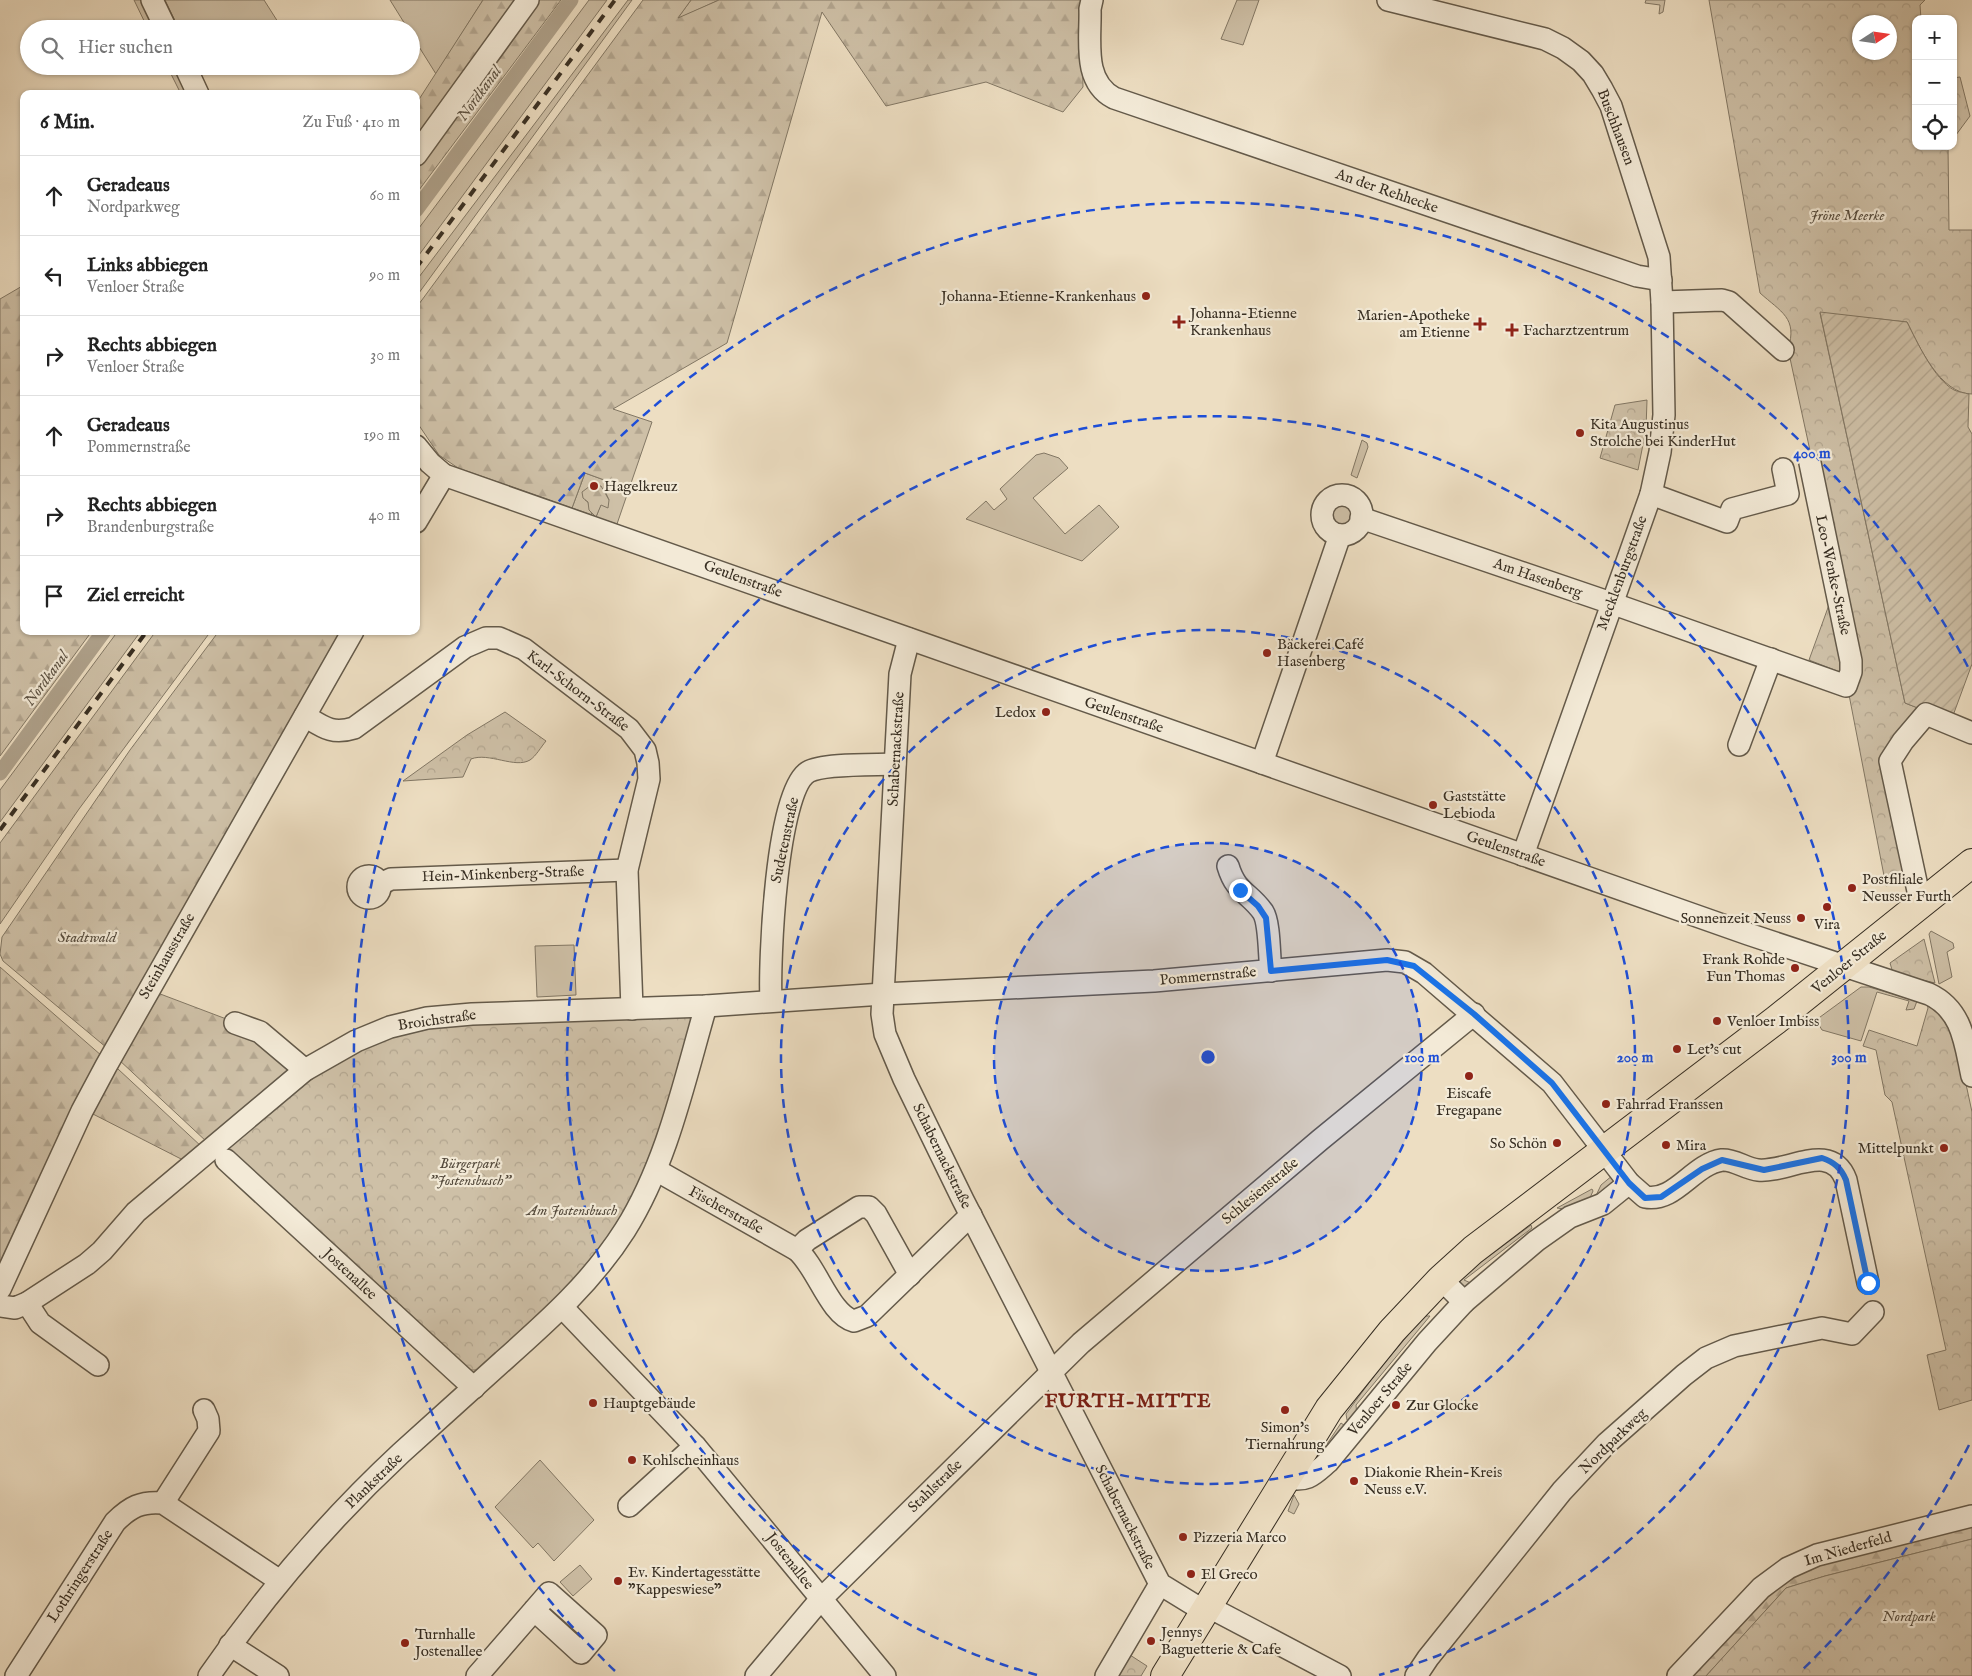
<!DOCTYPE html>
<html lang="de">
<meta charset="utf-8">
<style>
body{margin:0;font-family:"IM FELL English",serif;background:#f6f6f6;color:#222}
.controls{position:absolute;right:15px;top:15px;display:grid;overflow:hidden;border-radius:10px;box-shadow:0 1px 4px #0004}
.controls button{width:45px;height:45px;display:grid;place-items:center;padding:0;border:0;border-bottom:1px solid #e0e0e0;background:#fff;color:#222;font:25px sans-serif}
.compass{position:absolute;left:1852px;top:15px;width:45px;height:45px;border-radius:50%;background:#fff;box-shadow:0 1px 4px #0004;rotate:78deg}
.stop{position:absolute;width:15px;height:15px;margin:-11px;border:4px solid #1a73e8;border-radius:50%;background:#fff}
.stop.end{background:#1a73e8;border-color:#fff;box-shadow:0 1px 5px #0008}
.list{margin:0;padding:0;list-style:none}
h2{display:flex;justify-content:space-between;align-items:center;height:65px;margin:0;padding:0 20px;font-size:21px}
h2 small{font-size:16px;font-weight:400;color:#767676}
.list li{display:grid;grid-template-columns:32px 1fr auto;gap:15px;align-items:center;box-sizing:border-box;height:80px;padding:0 20px;border-top:1px solid #e0e0e0}
.list b{display:block;font-size:19px;white-space:nowrap}
.list p{margin:0;font-size:16px;white-space:nowrap;color:#767676}
.list em{font-size:16px;font-style:normal;color:#767676}
.icon{flex:none;width:28px;height:28px;fill:none;stroke:currentColor;stroke-width:2;stroke-linecap:round;stroke-linejoin:round}
.map{position:relative;flex:none;width:1972px;height:1676px;overflow:hidden}
.search{position:absolute;background:#fff;box-shadow:0 1px 4px #0004;left:20px;top:20px;width:400px;height:55px;display:flex;align-items:center;gap:12px;box-sizing:border-box;padding:0 18px;border-radius:28px;color:#767676;font-size:19px}
.panel{position:absolute;background:#fff;box-shadow:0 1px 4px #0004;left:20px;top:90px;width:400px;height:545px;border-radius:10px}
.map>svg:first-child{display:block}
.grass{fill:#cec0a7;stroke:#827764}
.forest{fill:url(#forest-firs);stroke:#827764}
.park{fill:url(#park-crowns);stroke:#827764;fill-rule:evenodd}
.garden{fill:url(#garden-furrows);stroke:#827764}
.lines{fill:none;stroke-linecap:round;stroke-linejoin:round}
.canal{stroke:#afa28c;stroke-width:15}
.minor-casing{stroke:#645a4a;stroke-width:24}
.major-casing{stroke:#372e22;stroke-width:30}
.minor{stroke:#f3ead7;stroke-width:21}
.major{stroke:#eddec2;stroke-width:28}
.rail{stroke:#372e22;stroke-width:4;stroke-dasharray:9 9;stroke-linecap:butt}
.route{stroke:#1a73e8;stroke-width:6}
.ring{fill:none;stroke:#1d4ed8;stroke-width:2.5;stroke-dasharray:9 6}
.poi-dot{fill:#8f2418;stroke:#f3ead7;stroke-width:2}
.labels{text-anchor:middle;dominant-baseline:central;stroke-width:4.5;stroke-linejoin:round;paint-order:stroke}
.street-label{font-size:15px;fill:#372e22;stroke:#f3ead7}
.park-label{font-size:15px;font-style:italic;fill:#554b3d;stroke:#f3ead7}
.poi-label{font-size:15px;fill:#372e22;stroke:#f3ead7;text-anchor:start}
.water-label{font-size:16px;font-style:italic;fill:#5b5142;stroke:#f3ead7}
.district-label{font-size:20px;font-weight:bold;letter-spacing:1px;fill:#7a1f14;stroke:#f3ead7}
.centre{fill:#1d4ed8;stroke:#f3ead7;stroke-width:2.5}
.ring-label{font-size:15px;text-anchor:middle;font-weight:bold;fill:#1d4ed8;stroke:#f3ead7;stroke-width:4.5;stroke-linejoin:round;paint-order:stroke}
</style>
<div class="map">
<svg width="1972" height="1676" viewBox="0 0 1972 1676">
<defs>
<pattern id="forest-firs" width="22" height="20" patternUnits="userSpaceOnUse" patternTransform="scale(1.25)"><rect width="22" height="20" fill="#cec0a7"/><path d="M5 1l3.5 6h-7zM16 11l3.5 6h-7z" fill="#b2a58f"/></pattern>
<pattern id="park-crowns" width="20" height="18" patternUnits="userSpaceOnUse" patternTransform="scale(1.25)"><rect width="20" height="18" fill="#cec0a7"/><path d="M2 6a3 3 0 1 1 6 0M12 15a3 3 0 1 1 6 0" fill="none" stroke="#b2a58f"/></pattern>
<pattern id="garden-furrows" width="10" height="10" patternUnits="userSpaceOnUse" patternTransform="scale(1.25)"><rect width="10" height="10" fill="#cec0a7"/><path d="M-1 1l2-2M0 10L10 0M9 11l2-2" fill="none" stroke="#b2a58f"/></pattern>
</defs>
<rect width="100%" height="100%" fill="#eddec2"/>
<filter id="stains"><feTurbulence type="fractalNoise" baseFrequency=".004" numOctaves="4"/><feColorMatrix values="0 0 0 0 .2 0 0 0 0 .09 0 0 0 0 .02 0 0 0 .5 -.17"/></filter>
<radialGradient id="worn" r=".72"><stop offset=".6" stop-color="#630" stop-opacity="0"/><stop offset="1" stop-color="#630" stop-opacity=".3"/></radialGradient>
<g class="grass">
<path d="M134 0H143L157 29H148Z"/>
<path d="M165 0H264L278 22 262 29H179Z"/>
<path d="M390 0H483L436 74 411 34V29H408Z"/>
<path d="M589 0H607L416 259V232Z"/>
<path d="M628 0H632L416 297V281Z"/>
<path d="M691 0H719L677 19Z"/>
<path d="M1237 0H1259L1243 45 1221 39Z"/>
<path d="M1646 0H1665L1663 12 1659 14 1660 5 1645 3Z"/>
<path d="M167 66H175L188 94H181Z"/>
<path d="M1362 440 1367 443 1368 447 1357 478 1351 475Z"/>
<path d="M1044 453 1059 458 1068 468 1033 498 1065 534 1099 505 1119 527 1082 561 966 519 986 501 994 510 1007 499 1000 489 1036 455Z"/>
<path d="M585 473 629 489 617 524 596 517 601 504 609 500 605 491 585 500 588 502 592 515 572 508Z"/>
<circle cx="1342" cy="515" r="9"/>
<path d="M118 631H141L0 822V790Z"/>
<path d="M1931 931 1953 943 1954 948 1947 952 1952 977 1939 984 1929 934Z"/>
<path d="M574 945 576 995 537 997 535 946Z"/>
<path d="M1861 987H1869L1917 1001 1914 1009 1906 1010 1909 1001 1877 992 1861 1041 1822 1030 1816 1020Z"/>
<path d="M1613 1175 1616 1179 1592 1204 1601 1185Z"/>
<path d="M1592 1189 1593 1191 1586 1207 1571 1210 1557 1208Z"/>
<path d="M1531 1225 1532 1228 1464 1280 1473 1284 1464 1290 1455 1285 1480 1263Z"/>
<path d="M1424 1316H1430L1356 1405 1357 1418 1352 1424 1347 1420 1346 1414 1377 1372Z"/>
<path d="M1341 1423 1348 1428 1309 1471Z"/>
<path d="M540 1460 594 1520 554 1561 538 1543 533 1548 495 1507Z"/>
<path d="M1294 1495 1299 1504 1294 1514 1288 1511Z"/>
<path d="M580 1565 592 1579 573 1596 560 1582Z"/>
</g>
<g class="forest">
<path d="M483 0H523L416 149V104Z"/>
<path d="M533 0H561L416 194V163Z"/>
<path d="M643 0H691L678 18 719 0H1081L1083 87 1063 112 986 82 886 106 822 12 727 343 613 409 652 422 629 489 585 473 572 508 458 468 439 455 416 421V308Z"/>
<path d="M24 285V631H92L0 756V299Z"/>
<path d="M590 486H601L609 500 608 508 601 505 596 517 589 510 588 502 583 498 582 492Z"/>
<path d="M156 631H211L79 809 0 924V843Z"/>
<path d="M219 631H344L107 1048 3 961 0 954 2 937 130 750Z"/>
<path d="M0 967 102 1056 0 1267Z"/>
<path d="M155 992 229 1020 255 1034 293 1069 207 1142 118 1059Z"/>
<path d="M114 1066 118 1069 202 1147 185 1161 89 1112Z"/>
<path d="M1972 1522V1539L1825 1576 1786 1588 1706 1676H1690L1790 1574Z"/>
</g>
<g class="park">
<path d="M1709 0H1925L1920 5 1921 19H1916V146H1948L1949 230H1972V394C1940 394 1919 346 1907 322L1820 313 1905 703 1926 711 1884 757 1904 865 1900 876 1886 886 1845 674 1809 660 1838 580 1788 349C1798 318 1781 312 1760 293ZM1860 22H1890V52H1860Z"/>
<path d="M1960 77 1970 116 1953 139V78Z"/>
<path d="M1647 400 1646 429 1638 470 1600 458 1615 405Z"/>
<path d="M505 712 546 741C541 747 536 756 530 760 515 769 489 752 471 759L463 777 403 781 467 735Z"/>
<path d="M1924 939 1935 983 1893 973 1890 963Z"/>
<path d="M1927 1004 1935 1007 1955 1033 1972 1112V1400L1939 1410 1927 1355 1946 1350 1892 1102 1885 1095 1876 1050 1863 1046 1869 1030 1917 1046 1928 1008Z"/>
<path d="M685 1013 690 1018 692 1026 649 1166 617 1227 576 1281 479 1370H463L219 1148 312 1071 357 1047 429 1024Z"/>
<path d="M1972 1539V1676H1706L1786 1588 1825 1576Z"/>
<path d="M1130 1655 1147 1666 1141 1676H1118Z"/>
</g>
<path class="garden" d="M1820 312 1907 322C1917 342 1934 379 1954 390 1958 392 1965 393 1969 394L1968 427 1972 434V664L1951 721 1905 703Z"/>
<g class="lines">
<g class="canal">
<path d="M416 210 571 0"/>
<path d="M0 773 104 631"/>
</g>
<defs>
<g id="minor">
<path d="M152 0 166 29"/>
<path d="M1092 0 1090 9C1091 40 1082 81 1114 98L1637 276 1661 280"/>
<path d="M1388 0 1545 39 1563 48 1581 61 1593 74 1602 89 1611 106 1659 257 1662 302 1664 415 1660 452 1651 494 1523 855"/>
<path d="M185 66 198 94"/>
<path d="M416 155 528 0"/>
<path d="M1662 302 1722 300 1729 302 1783 350"/>
<path d="M416 446 430 463 444 475 1748 934 1929 994C1963 1010 1965 1044 1972 1076"/>
<path d="M1651 494 1727 522 1732 509 1788 494 1783 469"/>
<circle cx="1342" cy="515" r="20"/>
<path d="M1361 518 1611 603 1846 686 1851 672V661L1810 463"/>
<path d="M416 522 444 475"/>
<path d="M909 639 900 674 882 1014 885 1034 904 1079 963 1200 1160 1584 1204 1611"/>
<path d="M305 716C323 727 332 735 354 728L465 647 486 638H499L524 649 629 729 645 750 648 763 649 779 627 870 632 1009"/>
<path d="M1739 745 1771 659"/>
<path d="M1262 763 1340 535"/>
<path d="M1228 866C1236 893 1249 892 1263 912 1270 923 1269 957 1271 971"/>
<circle cx="369" cy="887" r="11"/>
<path d="M380 884 391 879 627 870"/>
<path d="M1921 905 1890 761 1903 741 1926 714 1972 733"/>
<path d="M771 1001C769 963 776 791 808 772 823 763 876 765 895 764"/>
<path d="M235 1023 260 1032 305 1070"/>
<path d="M226 1160 474 1388"/>
<path d="M656 1170 797 1250C817 1267 830 1315 854 1321L867 1316 971 1215"/>
<path d="M797 1250 807 1240 859 1207H869L876 1214 910 1275"/>
<path d="M1441 1279 1464 1302 1536 1241 1570 1217 1603 1204 1629 1183"/>
<path d="M0 1289 82 1111 106 1066 353 631"/>
<path d="M27 1303 40 1323 98 1365"/>
<path d="M0 1306 15 1308 27 1303 87 1264 102 1251 136 1212 305 1070 356 1041 390 1027 427 1018 472 1014 706 1006 883 994 1154 981 1387 960 1405 962 1424 973 1552 1083 1629 1183 1645 1197C1675 1203 1693 1164 1722 1160 1734 1159 1746 1169 1758 1170 1788 1173 1831 1140 1846 1180L1868 1283"/>
<path d="M563 1308 695 1446 885 1676"/>
<path d="M1287 1478C1308 1482 1313 1475 1328 1462L1427 1342 1464 1302"/>
<path d="M163 1503 209 1431 208 1419 204 1410"/>
<path d="M629 1506 695 1446"/>
<path d="M1207 1606 1340 1676"/>
<path d="M230 1645 278 1676"/>
<path d="M16 1676 115 1522C130 1507 141 1501 163 1503L280 1581"/>
<path d="M209 1676C265 1595 329 1520 401 1453 435 1422 469 1392 503 1361 548 1321 592 1282 625 1230 667 1163 684 1082 706 1006"/>
<path d="M477 1676 549 1593 596 1635 581 1653 534 1610"/>
<path d="M756 1676 820 1600 1081 1343 1320 1140 1474 1014"/>
<path d="M1106 1676 1160 1584"/>
<path d="M1416 1676 1428 1658 1562 1491 1607 1443 1684 1375 1706 1358 1734 1346 1822 1328 1852 1334 1873 1312"/>
<path d="M1678 1676 1761 1588 1788 1568 1817 1555 1972 1516"/>
</g>
<path id="major" d="M1165 1676 1329 1409 1392 1331 1441 1279 1473 1250 1776 1020 1972 863"/>
</defs>
<use href="#minor" class="minor-casing"/>
<use href="#major" class="major-casing"/>
<use href="#minor" class="minor"/>
<use href="#major" class="major"/>
<g class="rail">
<path d="M416 268 615 0"/>
<path d="M0 830 147 631"/>
</g>
</g>
<g class="lines">
<path class="route" d="M1240 890 1258 906 1266 918 1271 971 1387 960 1414 966 1474 1014 1552 1083 1629 1183 1645 1198 1661 1197 1702 1169 1722 1160 1764 1170 1822 1158C1834 1162 1841 1168 1846 1180L1868 1283"/>
</g>
<circle cx="1208" cy="1057" r="214" fill="#1d4ed8" fill-opacity=".12"/>
<g class="ring">
<circle cx="1208" cy="1057" r="214"/>
<circle cx="1208" cy="1057" r="427"/>
<path d="M1037 1675A641 641 0 1 1 1379 1675"/>
<path d="M1969 1445A854 854 0 0 1 1801 1671M615 1671A854 854 0 1 1 1969 669"/>
</g>
<g class="poi-dot">
<circle cx="1146" cy="296" r="5"/>
<path d="M1176.5 314.5h5v5h5v5h-5v5h-5v-5h-5v-5h5z"/>
<path d="M1477.5 316.5h5v5h5v5h-5v5h-5v-5h-5v-5h5z"/>
<path d="M1509.5 322.5h5v5h5v5h-5v5h-5v-5h-5v-5h5z"/>
<circle cx="1580" cy="433" r="5"/>
<circle cx="594" cy="486" r="5"/>
<circle cx="1267" cy="653" r="5"/>
<circle cx="1046" cy="712" r="5"/>
<circle cx="1433" cy="805" r="5"/>
<circle cx="1852" cy="888" r="5"/>
<circle cx="1827" cy="907" r="5"/>
<circle cx="1801" cy="918" r="5"/>
<circle cx="1795" cy="968" r="5"/>
<circle cx="1717" cy="1021" r="5"/>
<circle cx="1677" cy="1049" r="5"/>
<circle cx="1469" cy="1076" r="5"/>
<circle cx="1606" cy="1104" r="5"/>
<circle cx="1557" cy="1143" r="5"/>
<circle cx="1666" cy="1145" r="5"/>
<circle cx="1944" cy="1148" r="5"/>
<circle cx="593" cy="1403" r="5"/>
<circle cx="1396" cy="1405" r="5"/>
<circle cx="1285" cy="1410" r="5"/>
<circle cx="632" cy="1460" r="5"/>
<circle cx="1354" cy="1481" r="5"/>
<circle cx="1183" cy="1537" r="5"/>
<circle cx="1191" cy="1574" r="5"/>
<circle cx="618" cy="1581" r="5"/>
<circle cx="1151" cy="1641" r="5"/>
<circle cx="405" cy="1643" r="5"/>
</g>
<g class="labels">
<g class="street-label">
<text transform="translate(1616 127) rotate(69)">Buschhausen</text>
<text transform="translate(1387 191) rotate(19)">An der Rehhecke</text>
<text transform="translate(1622 573) rotate(-70)">Mecklenburgstraße</text>
<text transform="translate(1833 575) rotate(78)">Leo-Wenke-Straße</text>
<text transform="translate(1538 578) rotate(19)">Am Hasenberg</text>
<text transform="translate(743 579) rotate(20)">Geulenstraße</text>
<text transform="translate(578 691) rotate(37)">Karl-Schorn-Straße</text>
<text transform="translate(1124 715) rotate(19)">Geulenstraße</text>
<text transform="translate(896 749) rotate(-87)">Schabernackstraße</text>
<text transform="translate(785 840) rotate(-78)">Sudetenstraße</text>
<text transform="translate(1506 849) rotate(19)">Geulenstraße</text>
<text transform="translate(503 874) rotate(-2)">Hein-Minkenberg-Straße</text>
<text transform="translate(167 956) rotate(-60)">Steinhausstraße</text>
<text transform="translate(1849 962) rotate(-39)">Venloer Straße</text>
<text transform="translate(1208 976) rotate(-5)">Pommernstraße</text>
<text transform="translate(437 1020) rotate(-8)">Broichstraße</text>
<text transform="translate(942 1156) rotate(64)">Schabernackstraße</text>
<text transform="translate(1260 1191) rotate(-40)">Schlesienstraße</text>
<text transform="translate(726 1210) rotate(29)">Fischerstraße</text>
<text transform="translate(350 1274) rotate(43)">Jostenallee</text>
<text transform="translate(1380 1399) rotate(-50)">Venloer Straße</text>
<text transform="translate(1613 1441) rotate(-44)">Nordparkweg</text>
<text transform="translate(374 1481) rotate(-44)">Plankstraße</text>
<text transform="translate(935 1486) rotate(-44)">Stahlstraße</text>
<text transform="translate(1125 1517) rotate(63)">Schabernackstraße</text>
<text transform="translate(1848 1549) rotate(-16)">Im Niederfeld</text>
<text transform="translate(790 1561) rotate(52)">Jostenallee</text>
<text transform="translate(80 1576) rotate(-57)">Lothringerstraße</text>
</g>
<g class="park-label">
<text x="1847" y="215">Jröne Meerke</text>
<text x="87" y="937">Stadtwald</text>
<text x="470" y="1163">Bürgerpark<tspan x="470" dy="17">"Jostensbusch"</tspan></text>
<text x="572" y="1210">Am Jostensbusch</text>
<text x="1909" y="1616">Nordpark</text>
</g>
<g class="poi-label">
<text x="1136" y="296" text-anchor="end">Johanna-Etienne-Krankenhaus</text>
<text x="1190" y="313">Johanna-Etienne<tspan x="1190" dy="17">Krankenhaus</tspan></text>
<text x="1470" y="315" text-anchor="end">Marien-Apotheke<tspan x="1470" dy="17">am Etienne</tspan></text>
<text x="1523" y="330">Facharztzentrum</text>
<text x="1590" y="424">Kita Augustinus<tspan x="1590" dy="17">Strolche bei KinderHut</tspan></text>
<text x="604" y="486">Hagelkreuz</text>
<text x="1277" y="644">Bäckerei Café<tspan x="1277" dy="17">Hasenberg</tspan></text>
<text x="1036" y="712" text-anchor="end">Ledox</text>
<text x="1443" y="796">Gaststätte<tspan x="1443" dy="17">Lebioda</tspan></text>
<text x="1862" y="879">Postfiliale<tspan x="1862" dy="17">Neusser Furth</tspan></text>
<text x="1791" y="918" text-anchor="end">Sonnenzeit Neuss</text>
<text x="1827" y="924" text-anchor="middle">Vira</text>
<text x="1785" y="959" text-anchor="end">Frank Rohde<tspan x="1785" dy="17">Fun Thomas</tspan></text>
<text x="1727" y="1021">Venloer Imbiss</text>
<text x="1687" y="1049">Let's cut</text>
<text x="1469" y="1093" text-anchor="middle">Eiscafe<tspan x="1469" dy="17">Fregapane</tspan></text>
<text x="1616" y="1104">Fahrrad Franssen</text>
<text x="1547" y="1143" text-anchor="end">So Schön</text>
<text x="1676" y="1145">Mira</text>
<text x="1934" y="1148" text-anchor="end">Mittelpunkt</text>
<text x="603" y="1403">Hauptgebäude</text>
<text x="1406" y="1405">Zur Glocke</text>
<text x="1285" y="1427" text-anchor="middle">Simon's<tspan x="1285" dy="17">Tiernahrung</tspan></text>
<text x="642" y="1460">Kohlscheinhaus</text>
<text x="1364" y="1472">Diakonie Rhein-Kreis<tspan x="1364" dy="17">Neuss e.V.</tspan></text>
<text x="1193" y="1537">Pizzeria Marco</text>
<text x="628" y="1572">Ev. Kindertagesstätte<tspan x="628" dy="17">"Kappeswiese"</tspan></text>
<text x="1201" y="1574">El Greco</text>
<text x="1161" y="1632">Jennys<tspan x="1161" dy="17">Baguetterie &amp; Cafe</tspan></text>
<text x="415" y="1634">Turnhalle<tspan x="415" dy="17">Jostenallee</tspan></text>
</g>
<g class="water-label">
<text transform="translate(480 94) rotate(-54)">Nordkanal</text>
<text transform="translate(47 679) rotate(-54)">Nordkanal</text>
</g>
<g class="district-label">
<text x="1128" y="1401">FURTH-MITTE</text>
</g>
</g>
<circle cx="1208" cy="1057" r="8" class="centre"/>
<g class="ring-label">
<text x="1812" y="458">400 m</text>
<text x="1422" y="1062">100 m</text>
<text x="1635" y="1062">200 m</text>
<text x="1849" y="1062">300 m</text>
</g>
<rect width="100%" height="100%" filter="url(#stains)"/>
<rect width="100%" height="100%" fill="url(#worn)"/>
</svg>
<div class="controls">
<button>+</button>
<button>−</button>
<button><svg class="icon" aria-label="locate" viewBox="0 0 24 24"><circle cx="12" cy="12" r="6"/><path d="M12 2v4M12 18v4M2 12h4M18 12h4"/></svg></button>
</div>
<svg class="compass" viewBox="-18 -18 36 36"><path d="M0-13l5 13h-10z" fill="#e53935"/><path d="M0 13l5-13h-10z" fill="#767676"/></svg>
<div class="stop" style="left:1868px;top:1283px"></div>
<div class="stop end" style="left:1240px;top:890px"></div>
<div class="search"><svg class="icon" aria-label="search" viewBox="0 0 24 24"><circle cx="10" cy="10" r="6"/><path d="M15 15l6 6"/></svg>Hier suchen</div>
<section class="panel">
<h2>6 Min.<small>Zu Fuß · 410 m</small></h2>
<ul class="list">
<li><svg class="icon" aria-label="ahead" viewBox="0 0 24 24"><path d="M12 20V5M6 11l6-6 6 6"/></svg><div><b>Geradeaus</b><p>Nordparkweg</p></div><em>60 m</em></li>
<li><svg class="icon" aria-label="left" viewBox="0 0 24 24"><path d="M17 20v-9H6M10 6l-5 5 5 5"/></svg><div><b>Links abbiegen</b><p>Venloer Straße</p></div><em>90 m</em></li>
<li><svg class="icon" aria-label="right" viewBox="0 0 24 24"><path d="M7 20v-9h11M14 6l5 5-5 5"/></svg><div><b>Rechts abbiegen</b><p>Venloer Straße</p></div><em>30 m</em></li>
<li><svg class="icon" aria-label="ahead" viewBox="0 0 24 24"><path d="M12 20V5M6 11l6-6 6 6"/></svg><div><b>Geradeaus</b><p>Pommernstraße</p></div><em>190 m</em></li>
<li><svg class="icon" aria-label="right" viewBox="0 0 24 24"><path d="M7 20v-9h11M14 6l5 5-5 5"/></svg><div><b>Rechts abbiegen</b><p>Brandenburgstraße</p></div><em>40 m</em></li>
<li><svg class="icon" aria-label="arrive" viewBox="0 0 24 24"><path d="M6 21V4h12l-3 4 3 4H6"/></svg><div><b>Ziel erreicht</b></div></li>
</ul>
</section>
</div>
